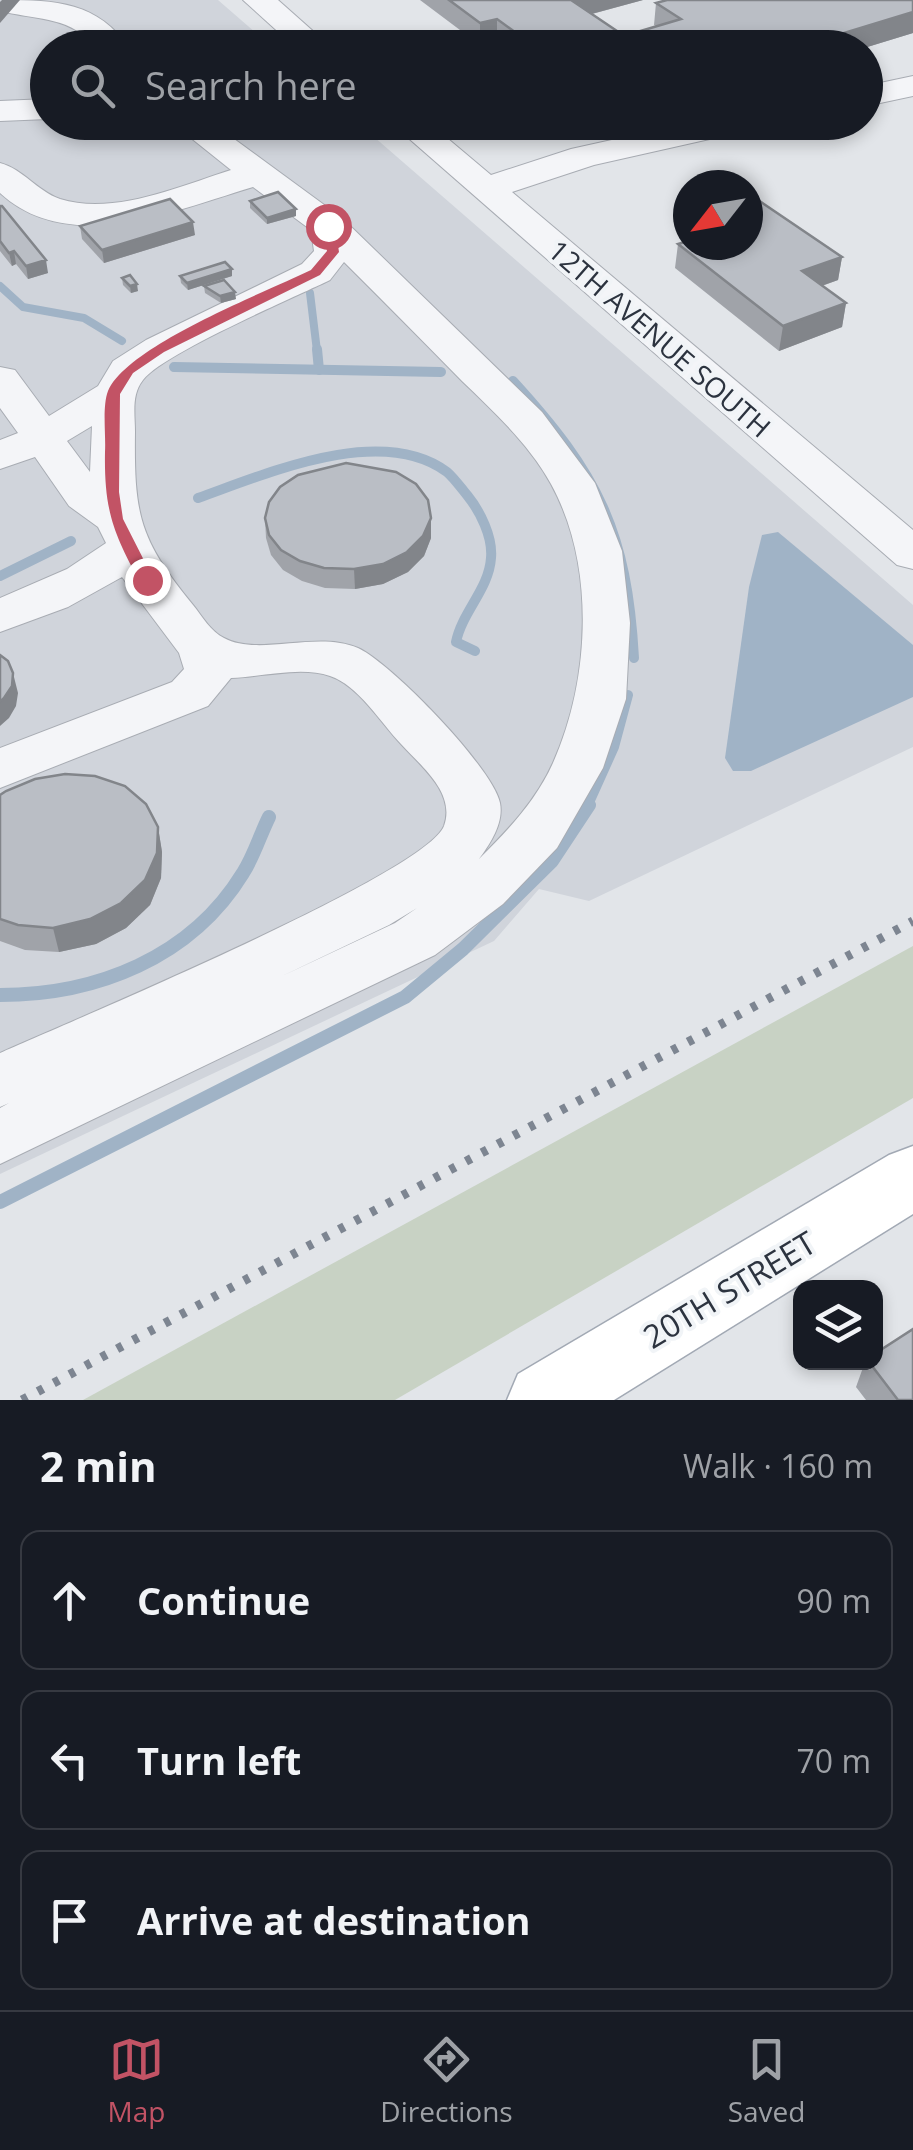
<!DOCTYPE html>
<meta charset="utf-8">
<style>
body{margin:0;font-family:"Open Sans",sans-serif;background:#20242c;color:#f1f3f6}
.controls{position:absolute;right:30px;bottom:30px;display:grid;overflow:hidden;border-radius:20px;box-shadow:0 5px 15px #0003}
.controls button{width:90px;height:90px;display:grid;place-items:center;padding:0;border:0;border-bottom:2px solid #363941;background:#171b24;color:#f1f3f6;font:50px sans-serif}
.compass{position:absolute;left:673px;top:170px;width:90px;height:90px;border-radius:50%;background:#171b24;box-shadow:0 5px 15px #0003;rotate:239deg}
.stop{position:absolute;width:30px;height:30px;margin:-22px;border:8px solid #c25365;border-radius:50%;background:#fff}
.stop.end{background:#c25365;border-color:#fff;box-shadow:0 2px 10px #0008}
.list{margin:0;padding:0;list-style:none}
h2{display:flex;justify-content:space-between;align-items:center;height:130px;margin:0;padding:0 40px;font-size:42px}
h2 small{font-size:32px;font-weight:400;color:#9ea1a6}
.list li{display:grid;grid-template-columns:65px 1fr auto;gap:30px;align-items:center;box-sizing:border-box;height:140px;margin:0 20px 20px;padding:0 20px;border:2px solid #363941;border-radius:20px}
.list b{display:block;font-size:38px;white-space:nowrap}
.list em{font-size:32px;font-style:normal;color:#9ea1a6}
.icon{flex:none;width:55px;height:55px;fill:none;stroke:currentColor;stroke-width:2;stroke-linecap:round;stroke-linejoin:round}
.map{position:relative;flex:none;width:913px;height:1400px;overflow:hidden}
.search{position:absolute;background:#171b24;box-shadow:0 5px 15px #0003;left:30px;right:30px;top:30px;height:110px;display:flex;align-items:center;gap:25px;box-sizing:border-box;padding:0 35px;border-radius:55px;color:#9ea1a6;font-size:38px}
.sheet{height:610px;background:#171b24}
nav{display:flex;justify-content:space-around;align-items:center;box-sizing:border-box;height:140px;border-top:2px solid #363941;background:#171b24;font-size:28px;color:#9ea1a6}
nav a{display:grid;justify-items:center;gap:5px}
nav .on{color:#c25365}
.map>svg:first-child{display:block}
.built{fill:#d0d4db}
.green{fill:#c8d2c4}
.water{fill:#a0b3c6}
.lines{fill:none;stroke-linecap:round;stroke-linejoin:round}
.stream-far2{stroke:#a0b3c6;stroke-width:8}
.stream-far1{stroke:#a0b3c6;stroke-width:10}
.stream{stroke:#a0b3c6;stroke-width:14}
.minor-casing{stroke:#a8acb3;stroke-width:2}
.major-casing{stroke:#a2a9b4;stroke-width:3}
.minor{fill:#f4f5f8;fill-rule:evenodd}
.major{fill:#fff;fill-rule:evenodd}
.rail{stroke:#7d8591;stroke-width:9;stroke-dasharray:6 12;stroke-linecap:butt}
.wall{fill:#a0a3a9}
.shaded-wall{fill:#82858a}
.building{fill:#babec5;stroke:#82858a;stroke-width:2.5}
.route{fill:#c25365}
.labels{text-anchor:middle;dominant-baseline:central;stroke-width:8;stroke-linejoin:round;paint-order:stroke}
.street-label{font-size:28px;fill:#2c333f;stroke:#f1f4f7}
.near-street-label{font-size:32px;fill:#2c333f;stroke:#f1f4f7}
</style>
<div class="map">
<svg width="913" height="1400" viewBox="0 0 913 1400">
<rect width="100%" height="100%" fill="#e2e5e9"/>
<path class="built" d="M0 0H218L272 47 48 48V122L358 123 913 605V747L589 901 539 889 494 941 0 1174Z"/>
<path class="green" d="M913 946V1098L395 1400H83Z"/>
<path class="water" d="M778 532 913 645V697L751 771H733L725 758 749 587 762 535Z"/>
<g class="lines">
<g class="stream-far2">
<path d="M0 286 23 307 84 318 122 341"/>
<path d="M310 293 317 351"/>
</g>
<g class="stream-far1">
<path d="M317 349 319 370"/>
<path d="M174 367 441 372"/>
<path d="M513 381C598 474 627 531 634 658"/>
<path d="M198 498C266 474 381 423 447 472 454 478 461 488 467 495 480 511 493 537 491 558 489 589 462 612 456 642L475 651"/>
<path d="M0 576 71 541"/>
<path d="M587 807 614 747 628 695"/>
</g>
<g class="stream">
<path d="M0 995C96 995 191 958 243 873 254 856 260 835 269 817"/>
<path d="M0 1202 405 997 463 949 552 861 589 805"/>
</g>
<defs>
<g id="minor">
<path d="M4 0C55 0 98 2 129 48H96C72 17 40 20 5 12L0 5Z"/>
<path d="M243 0H278L332 48H296Z"/>
<path d="M913 76V96L866 106V86Z"/>
<path d="M48 99V119L0 121V101Z"/>
<path d="M171 122H211L342 218 542 412 595 483 622 551 630 623 626 699 603 768 557 848 503 904 435 955 0 1164V1108L9 1103 0 1107V1053C67 1023 425 874 444 826 456 793 421 766 401 744 381 723 358 685 330 676 301 666 261 677 231 678L208 706 0 788V748L172 682 184 669 179 653 122 577 68 607 0 632V598L67 569 106 543 98 527 69 506 35 457 0 469V440L18 433 0 408V367L15 370 49 416 98 386 113 361 146 340 302 264 314 251 311 230 253 187C176 210 69 257 0 193V163C23 169 37 191 60 199 114 216 180 186 231 170ZM344 262C384 302 423 341 462 381 494 412 529 444 551 484 596 566 590 680 553 763 536 801 508 830 479 859 490 844 504 823 500 803 493 768 391 663 358 648 317 630 259 657 224 638 211 632 202 616 193 605 139 539 134 515 135 432 135 414 131 395 143 380 162 354 293 298 330 280ZM92 426 90 472 67 441ZM417 908 395 923 280 977 389 925Z"/>
<path d="M390 122H428L491 175 571 149 693 122H759L754 129 594 165 512 192 913 530V569L897 565Z"/>
</g>
<path id="major" d="M913 1146V1214L614 1400H507L518 1374 889 1155Z"/>
</defs>
<use href="#minor" class="minor-casing"/>
<use href="#major" class="major-casing"/>
<use href="#minor" class="minor"/>
<use href="#major" class="major"/>
<path class="rail" d="M22 1400 913 921"/>
</g>
<g class="wall">
<path d="M420 0H643L592 14 617 31 616 48H506L497 40 480 45Z"/>
<path d="M656 3 913 33 864 48H626L627 35 656 26 654 25Z"/>
<path d="M250 201 296 216 267 224 250 208Z"/>
<path d="M0 206 48 273 28 279 16 264 12 266 0 251Z"/>
<path d="M80 226 195 235 104 263 82 239Z"/>
<path d="M688 240V245L842 257 838 280 822 286 846 303 842 327 779 351 675 268 678 244Z"/>
<path d="M180 276H232L188 290 181 283Z"/>
<path d="M122 278 138 291 131 293 123 285Z"/>
<path d="M204 286 236 299 221 303 205 293Z"/>
<path d="M265 518H431V538L424 556 408 572 383 584 355 589 325 588 302 581 283 570 271 555 266 538Z"/>
<path d="M0 795 158 827 162 852 161 878 150 905 126 928 96 944 59 952 25 950 0 941Z"/>
<path d="M865 1362H876L913 1400H866L856 1387Z"/>
</g>
<g class="shaded-wall">
<path d="M2 0H20L0 23V2Z"/>
<path d="M570 0H643L569 20Z"/>
<path d="M913 12V33L864 48H795Z"/>
<path d="M497 19V40L480 45V23Z"/>
<path d="M617 31 616 48H560Z"/>
<path d="M296 209V216L267 224V218Z"/>
<path d="M193 222 195 235 104 263 102 250Z"/>
<path d="M14 251 16 264 12 266 9 253Z"/>
<path d="M842 257 838 280 798 294 802 271Z"/>
<path d="M46 260 48 273 28 279 26 266Z"/>
<path d="M232 269V276L188 290 187 283Z"/>
<path d="M137 284 138 291 131 293 130 286Z"/>
<path d="M235 292 236 299 221 303 220 296Z"/>
<path d="M846 303 842 327 779 351 783 326Z"/>
<path d="M431 518V538L424 556 408 572 383 584 355 589 354 569Z"/>
<path d="M13 673 18 693 16 706 9 718 0 726V702Z"/>
<path d="M158 827 162 852 161 878 150 905 126 928 96 944 59 952 53 928Z"/>
</g>
<g class="building">
<path d="M449 0H571L617 31 560 48H537L497 19 480 23Z"/>
<path d="M667 0H913V12L795 48H646L627 35 681 19 656 3Z"/>
<path d="M278 192 296 209 267 218 250 201Z"/>
<path d="M170 199 193 222 102 250 80 226Z"/>
<path d="M758 200 842 257 802 271 846 303 783 326 678 244 688 241V245H748V204Z"/>
<path d="M0 206H2L46 260 26 266 14 251 9 253 0 241Z"/>
<path d="M225 262 232 269 187 283 180 276Z"/>
<path d="M130 275 137 284 130 286 122 278Z"/>
<path d="M224 280 235 292 220 296 204 286Z"/>
<path d="M346 463 396 472 416 484 428 500 431 518 423 536 407 552 383 564 354 569 324 568 300 561 281 550 269 535 265 518 269 502 280 487 298 475Z"/>
<path d="M0 655 8 661 13 673 12 686 4 698 0 702Z"/>
<path d="M65 774 95 776 125 786 146 804 158 827 157 853 145 880 121 903 90 919 53 928 18 925 0 919V795L6 791 35 779Z"/>
<path d="M913 1329V1400H898L869 1362H876V1353Z"/>
</g>
<path class="route" d="M328 222 335 226 339 252 320 275 164 352 133 373 120 394 119 492 123 519 154 580 141 584C113 533 104 510 105 452 106 434 102 407 108 391 128 345 264 293 311 270L327 251 322 226Z"/>
<g class="labels">
<g class="street-label">
<text transform="translate(660 338) rotate(41)">12TH AVENUE SOUTH</text>
</g>
<g class="near-street-label">
<text transform="translate(729 1289) rotate(-31)">20TH STREET</text>
</g>
</g>
</svg>
<div class="controls">
<button><svg class="icon" aria-label="layers" viewBox="0 0 24 24"><path d="M12 4l9 5-9 5-9-5zM3 14l9 5 9-5"/></svg></button>
</div>
<svg class="compass" viewBox="-18 -18 36 36"><path d="M0-13l5 13h-10z" fill="#e53935"/><path d="M0 13l5-13h-10z" fill="#9ea1a6"/></svg>
<div class="stop" style="left:328px;top:226px"></div>
<div class="stop end" style="left:147px;top:580px"></div>
<div class="search"><svg class="icon" aria-label="search" viewBox="0 0 24 24"><circle cx="10" cy="10" r="6"/><path d="M15 15l6 6"/></svg>Search here</div>
</div>
<section class="sheet">
<h2>2 min<small>Walk · 160 m</small></h2>
<ul class="list">
<li><svg class="icon" aria-label="ahead" viewBox="0 0 24 24"><path d="M12 20V5M6 11l6-6 6 6"/></svg><div><b>Continue</b></div><em>90 m</em></li>
<li><svg class="icon" aria-label="left" viewBox="0 0 24 24"><path d="M17 20v-9H6M10 6l-5 5 5 5"/></svg><div><b>Turn left</b></div><em>70 m</em></li>
<li><svg class="icon" aria-label="arrive" viewBox="0 0 24 24"><path d="M6 21V4h12l-3 4 3 4H6"/></svg><div><b>Arrive at destination</b></div></li>
</ul>
</section>
<nav>
<a class="on"><svg class="icon" aria-label="map" viewBox="0 0 24 24"><path d="M3 6l6-2 6 2 6-2v14l-6 2-6-2-6 2zM9 4v14M15 6v14"/></svg>Map</a>
<a><svg class="icon" aria-label="directions" viewBox="0 0 24 24"><path d="M12 3l9 9-9 9-9-9zM9 14v-3h6M13 9l2 2-2 2"/></svg>Directions</a>
<a><svg class="icon" aria-label="saved" viewBox="0 0 24 24"><path d="M7 4h10v16l-5-4-5 4z"/></svg>Saved</a>
</nav>
